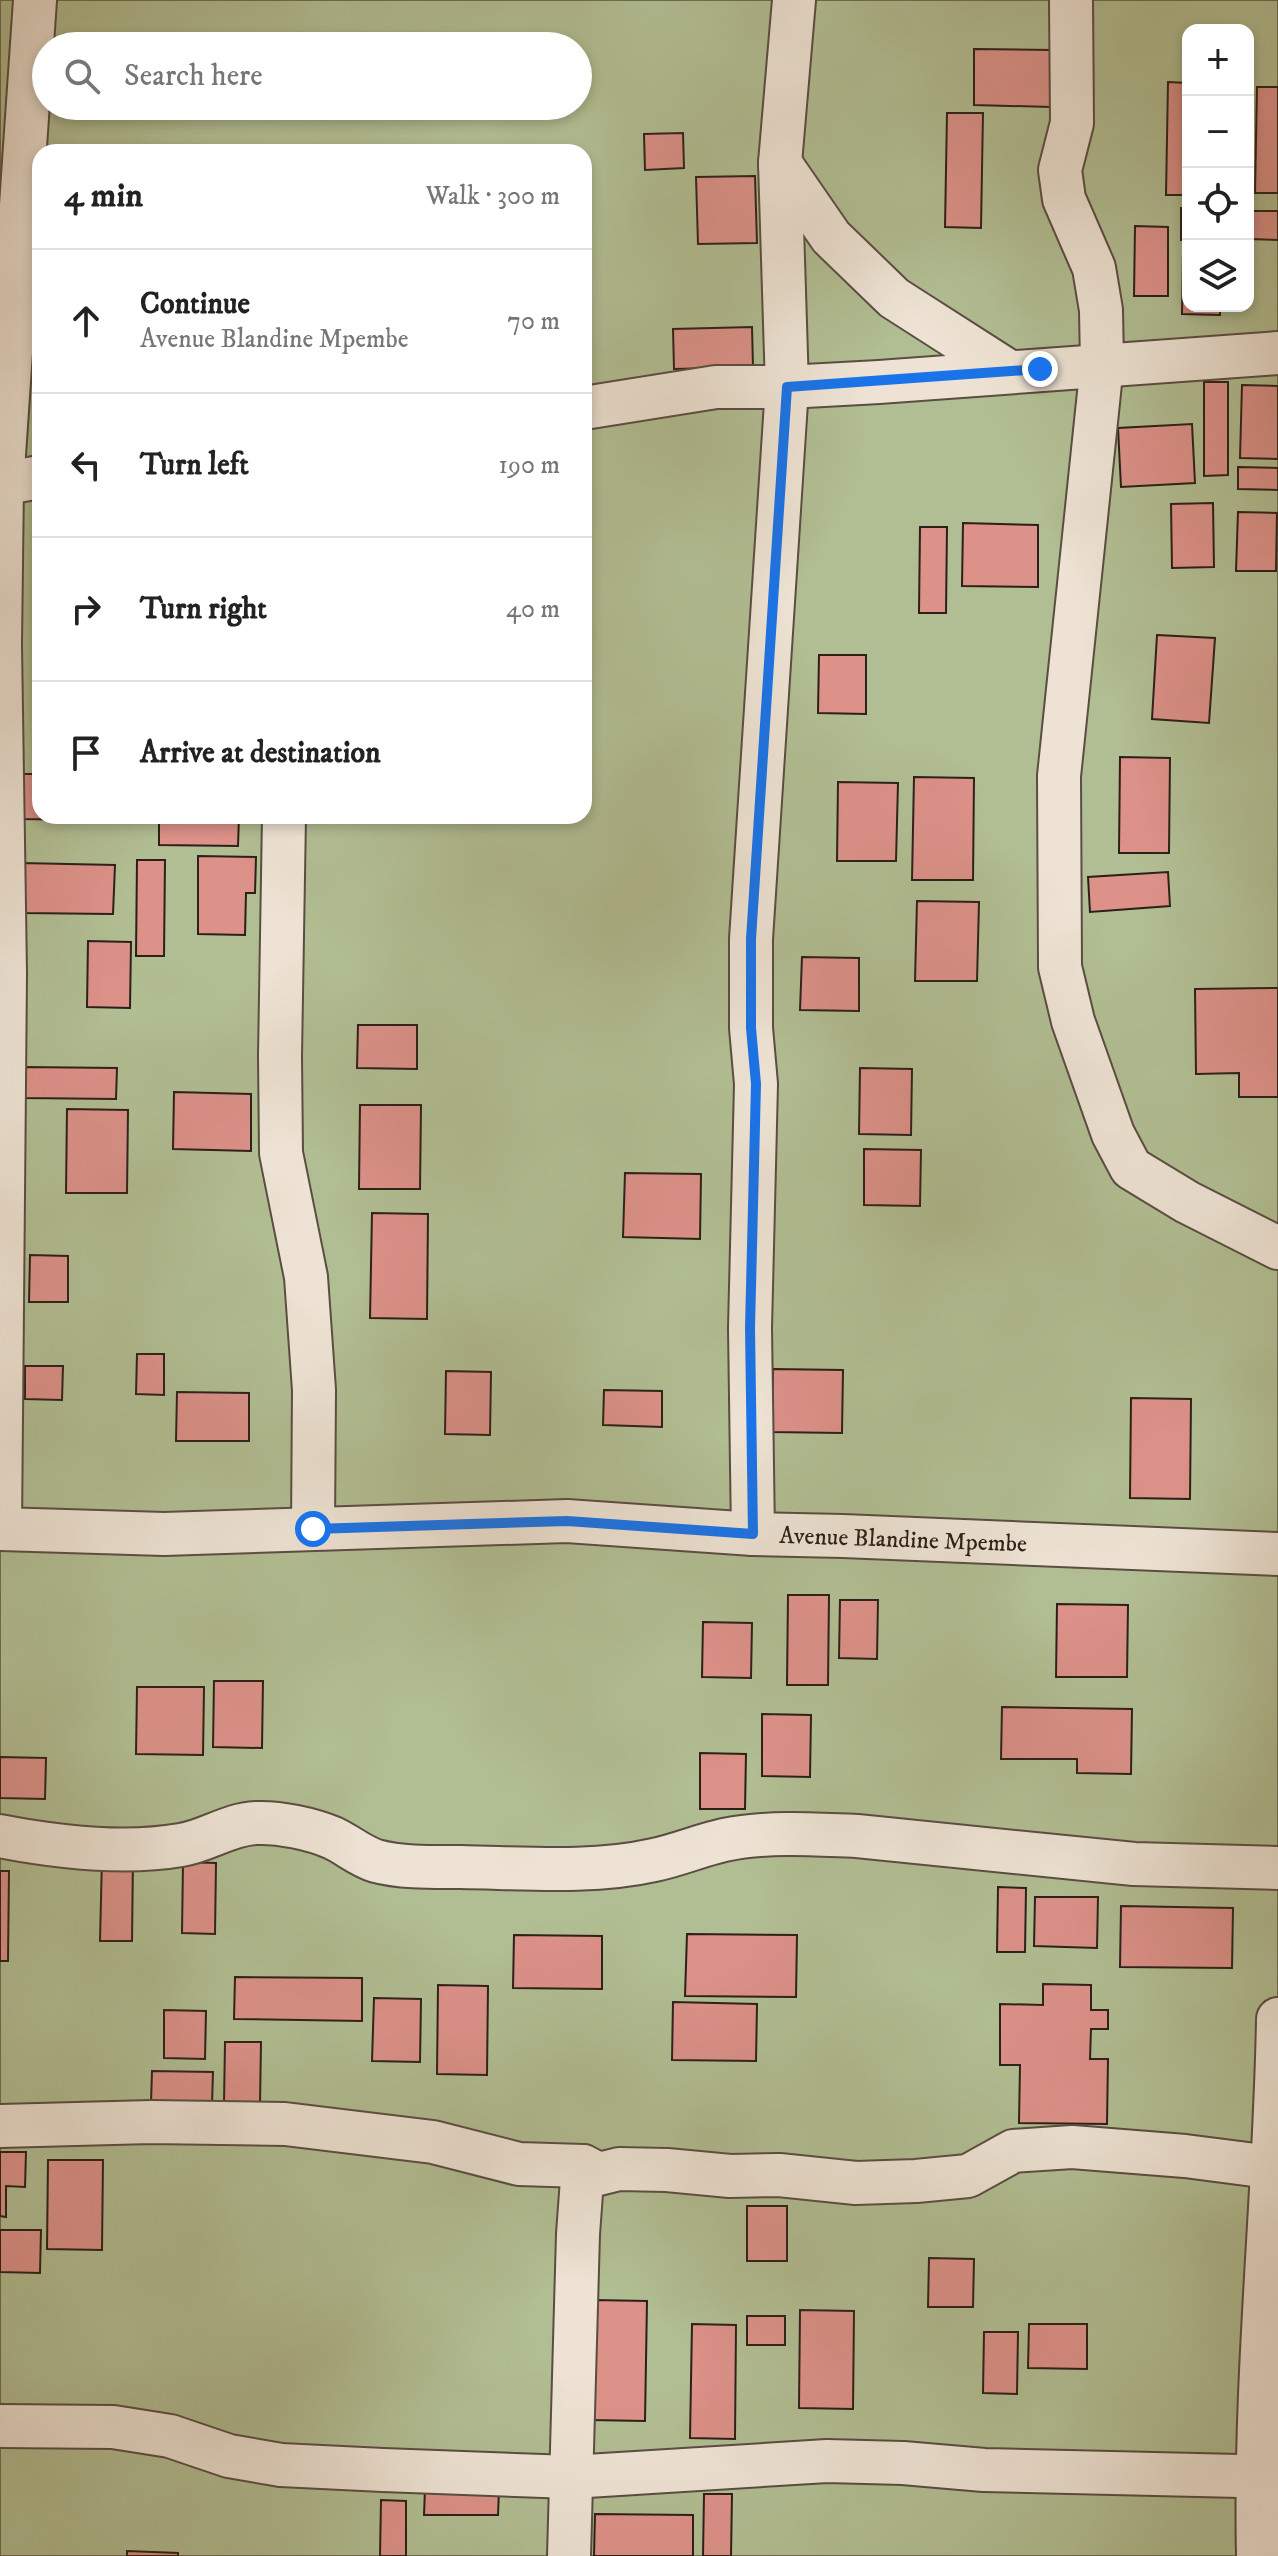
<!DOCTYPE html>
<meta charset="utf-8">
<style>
body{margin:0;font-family:"IM FELL DW Pica",serif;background:#f2f2f2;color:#222}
.controls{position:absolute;right:24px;top:24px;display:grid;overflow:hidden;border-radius:16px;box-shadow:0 4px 12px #0003}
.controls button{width:72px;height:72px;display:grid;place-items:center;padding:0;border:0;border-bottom:2px solid #e0e0e0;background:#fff;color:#222;font:40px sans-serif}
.stop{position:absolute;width:24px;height:24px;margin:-18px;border:6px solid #1a73e8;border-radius:50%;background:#fff}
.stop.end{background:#1a73e8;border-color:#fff;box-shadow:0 2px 8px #0008}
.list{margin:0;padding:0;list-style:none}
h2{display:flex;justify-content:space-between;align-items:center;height:104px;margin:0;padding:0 32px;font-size:34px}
h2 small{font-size:26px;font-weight:400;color:#767676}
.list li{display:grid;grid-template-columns:52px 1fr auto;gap:24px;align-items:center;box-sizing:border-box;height:144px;padding:0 32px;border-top:2px solid #e0e0e0}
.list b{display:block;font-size:30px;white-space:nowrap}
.list p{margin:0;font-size:26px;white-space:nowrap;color:#767676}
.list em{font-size:26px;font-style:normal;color:#767676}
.icon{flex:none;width:44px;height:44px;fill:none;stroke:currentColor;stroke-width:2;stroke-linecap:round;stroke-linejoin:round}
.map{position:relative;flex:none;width:1278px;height:2556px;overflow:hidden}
.search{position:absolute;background:#fff;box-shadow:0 4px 12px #0003;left:32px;top:32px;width:560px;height:88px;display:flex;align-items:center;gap:20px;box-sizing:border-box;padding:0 28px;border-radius:44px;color:#767676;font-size:30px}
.panel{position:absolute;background:#fff;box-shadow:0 4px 12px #0003;left:32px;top:144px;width:560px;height:680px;border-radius:24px}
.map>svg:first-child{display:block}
.green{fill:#b1bd92;stroke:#6e6e56;stroke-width:2;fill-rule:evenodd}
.building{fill:#dc9189;stroke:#2c2019;stroke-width:2}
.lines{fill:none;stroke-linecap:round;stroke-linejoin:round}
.street-casing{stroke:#5a4d42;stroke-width:46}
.street{stroke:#ede2d3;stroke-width:42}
.route{stroke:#1a73e8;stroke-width:10}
.labels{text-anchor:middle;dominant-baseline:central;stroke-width:6;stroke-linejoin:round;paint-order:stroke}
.street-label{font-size:24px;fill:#2c2019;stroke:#ede2d3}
</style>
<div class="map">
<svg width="1278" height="2556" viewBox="0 0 1278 2556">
<rect width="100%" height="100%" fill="#e3d3bc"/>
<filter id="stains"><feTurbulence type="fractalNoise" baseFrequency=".0025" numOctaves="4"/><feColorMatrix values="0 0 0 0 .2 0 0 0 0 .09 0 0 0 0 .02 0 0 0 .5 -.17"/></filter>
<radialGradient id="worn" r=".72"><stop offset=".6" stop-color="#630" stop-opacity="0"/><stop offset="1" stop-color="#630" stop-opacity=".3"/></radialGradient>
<path class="green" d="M0 0H1278V2556H0ZM1188 30H1248V306H1188ZM46 46H578V106H46ZM40 152H584V816H40Z"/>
<g class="building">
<path d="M974 49 1051 50V107L974 105Z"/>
<path d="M1168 82 1188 83V195H1166Z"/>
<path d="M1257 87H1278V193H1255Z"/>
<path d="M947 113H983L981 228 945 227Z"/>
<path d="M683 133 684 168 645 170 644 134Z"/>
<path d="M755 176 757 243 698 244 696 177Z"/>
<rect x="1181" y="208" width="7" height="32"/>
<path d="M1248 211H1278V240L1248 239Z"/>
<path d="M1135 226 1168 227V296H1134Z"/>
<path d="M1183 253H1188V306H1220V315L1182 314Z"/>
<path d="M752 327 753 367 674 369 673 329Z"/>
<path d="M1204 382H1228V475L1204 476Z"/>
<path d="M1242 385 1278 386V459L1240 458Z"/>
<path d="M1192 424 1195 483 1121 487 1118 428Z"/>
<path d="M1238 467 1278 468V490L1238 489Z"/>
<path d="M1213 503 1214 567 1172 568 1171 504Z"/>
<path d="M1238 512 1277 513 1276 571H1236Z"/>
<path d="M963 523 1038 525V587L962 586Z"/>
<path d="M920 527H947L946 613H919Z"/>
<path d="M1157 635 1215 638 1209 723 1152 719Z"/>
<path d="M819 655H866V714L818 713Z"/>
<path d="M1120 757 1170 758 1169 853H1119Z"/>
<path d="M22 774H40V816H145V821L21 819Z"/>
<path d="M914 777 974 778 973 880H912Z"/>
<path d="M838 782 898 783 896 861H837Z"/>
<path d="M159 816H239L238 846 159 845Z"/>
<path d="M198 856 256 857 255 893H246L245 935 198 934Z"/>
<path d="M137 860H165L164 956H136Z"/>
<path d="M21 863 115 865 113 914 21 913Z"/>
<path d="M1168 872 1170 906 1090 912 1088 877Z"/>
<path d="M917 901 979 902 977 981H915Z"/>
<path d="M88 941 131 942 130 1008 87 1007Z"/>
<path d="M802 957 859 958V1011L800 1010Z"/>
<path d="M1278 988V1097H1239V1073L1196 1074 1195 989Z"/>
<path d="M358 1025H417V1069L357 1068Z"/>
<path d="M23 1067 117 1068 116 1099 23 1098Z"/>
<path d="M860 1068 912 1069 911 1135 859 1134Z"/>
<path d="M174 1092 251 1094V1151L173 1149Z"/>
<path d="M360 1105H421L420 1189H359Z"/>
<path d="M67 1109 128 1110 127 1193H66Z"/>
<path d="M864 1149 921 1150 920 1206 864 1205Z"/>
<path d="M625 1173 701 1174 700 1239 623 1237Z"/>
<path d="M372 1213 428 1214 427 1319 370 1318Z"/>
<path d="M30 1255 68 1256V1302H29Z"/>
<path d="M137 1354H164V1395L136 1394Z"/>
<path d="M25 1366H63L62 1400 25 1399Z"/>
<path d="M773 1369 843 1370 842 1433 772 1432Z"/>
<path d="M446 1371 491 1372 490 1435 445 1434Z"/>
<path d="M604 1390 662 1391V1427L603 1425Z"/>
<path d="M177 1392 249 1393V1441H176Z"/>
<path d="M1131 1398 1191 1399 1190 1499 1130 1498Z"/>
<path d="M788 1595H829L828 1685H787Z"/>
<path d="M840 1600H878L877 1659 839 1658Z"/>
<path d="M1057 1604 1128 1605 1127 1677H1056Z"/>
<path d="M703 1622 752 1623 751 1678 702 1677Z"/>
<path d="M214 1681H263L262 1748 213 1747Z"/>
<path d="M137 1687H204L203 1755 136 1754Z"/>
<path d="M1002 1707 1132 1709 1131 1774 1077 1773V1759H1001Z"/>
<path d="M762 1714 811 1715 810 1777 762 1776Z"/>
<path d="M700 1753 746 1754 745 1809H700Z"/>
<path d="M0 1757 46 1758 45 1799 0 1798Z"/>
<path d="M102 1857H133L132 1941H100Z"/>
<path d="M183 1862 216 1863 215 1934 182 1933Z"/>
<path d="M0 1871H9L8 1961H0Z"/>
<path d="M998 1887 1026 1888 1025 1952H997Z"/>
<path d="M1035 1897H1098L1097 1948 1034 1946Z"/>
<path d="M1121 1906 1233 1908 1232 1968 1120 1967Z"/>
<path d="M687 1934 797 1935 796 1997 685 1996Z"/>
<path d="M514 1935 602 1936V1989L513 1988Z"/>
<path d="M235 1977 362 1978V2021L234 2019Z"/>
<path d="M1043 1984 1091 1985V2010H1108V2029H1091L1090 2059H1108L1107 2124 1019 2123 1020 2065H1000V2004L1043 2005Z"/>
<path d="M438 1985 488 1986 487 2075 437 2074Z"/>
<path d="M374 1998 421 1999 420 2062 372 2061Z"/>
<path d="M673 2002 757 2004 756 2061 672 2060Z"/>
<path d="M164 2010 206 2011 205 2059 164 2058Z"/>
<path d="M225 2042H261L260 2104 224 2103Z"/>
<path d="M152 2071 213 2072 212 2104 151 2103Z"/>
<path d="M0 2152H26L25 2187 6 2186V2217L0 2216Z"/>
<path d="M48 2160H103L102 2250 47 2249Z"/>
<rect x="747" y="2206" width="40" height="55"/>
<path d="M0 2230H41L40 2273 0 2272Z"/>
<path d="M929 2258 974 2259 973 2307H928Z"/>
<path d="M593 2300 647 2301 645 2421 591 2420Z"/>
<path d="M800 2310 854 2311 853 2409 799 2408Z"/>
<rect x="747" y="2316" width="38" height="29"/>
<path d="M692 2324 736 2325 735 2439 690 2438Z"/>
<path d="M1029 2324H1087V2369L1028 2368Z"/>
<path d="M984 2332H1018L1017 2394 983 2393Z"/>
<path d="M425 2488 499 2490 498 2515H424Z"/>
<path d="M704 2494H732L731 2556H703Z"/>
<path d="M381 2500 406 2501V2556H380Z"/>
<path d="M595 2514 693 2515V2556H594Z"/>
<path d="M127 2551 178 2553V2556H127Z"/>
</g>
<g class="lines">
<defs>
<g id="street">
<path d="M1071 0 1072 123 1060 170 1064 199 1094 268 1101 310 1102 364 1059 776 1060 967 1073 1021 1113 1134 1131 1168 1187 1202 1278 1248"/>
<path d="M780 163 831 237 894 298 1008 371"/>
<path d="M584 408 716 387H787L879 382 1278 353"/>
<path d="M0 484 40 477"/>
<path d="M284 816 280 1056 281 1153 306 1277 314 1390 313 1529"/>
<path d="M0 1529 5 973 0 645 2 484 35 0"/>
<path d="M0 1529 164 1534 567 1521 753 1534 843 1536 1278 1554"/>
<path d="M753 1534 750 1328 756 1084 751 1028V939L787 387 780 163 794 0"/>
<path d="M0 1836C57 1847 123 1855 181 1845 207 1841 229 1824 256 1823 280 1822 312 1829 333 1838 348 1845 360 1856 376 1861 402 1868 434 1867 461 1867 524 1868 592 1874 654 1860 678 1855 701 1845 724 1840 768 1831 813 1834 857 1836L1134 1864 1278 1868"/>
<path d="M0 2126 151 2122 285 2124 433 2142 519 2164 583 2166"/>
<path d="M0 2426 113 2427 170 2436 229 2456 281 2465 383 2470 571 2477 827 2461 903 2463 984 2470 1278 2477"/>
<path d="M569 2556 578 2234 583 2166 599 2174 619 2169 667 2170 730 2176 779 2175 856 2183 916 2181 968 2176 1013 2151 1072 2147 1185 2156 1278 2168"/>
<path d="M1258 2556C1254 2377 1275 2198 1278 2019"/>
</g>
</defs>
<use href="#street" class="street-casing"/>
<use href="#street" class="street"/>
</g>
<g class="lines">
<path class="route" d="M313 1529 567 1521 753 1534 750 1328 756 1084 751 1028V939L787 387 1040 369"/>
</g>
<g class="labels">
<g class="street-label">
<text transform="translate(903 1540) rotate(2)">Avenue Blandine Mpembe</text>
</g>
</g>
<rect width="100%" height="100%" filter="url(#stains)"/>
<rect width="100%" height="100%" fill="url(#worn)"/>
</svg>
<div class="controls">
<button>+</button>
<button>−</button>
<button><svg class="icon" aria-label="locate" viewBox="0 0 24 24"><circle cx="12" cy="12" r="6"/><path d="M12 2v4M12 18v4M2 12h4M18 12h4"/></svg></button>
<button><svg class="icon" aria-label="layers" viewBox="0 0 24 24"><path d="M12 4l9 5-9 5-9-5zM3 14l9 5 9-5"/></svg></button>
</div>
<div class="stop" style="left:313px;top:1529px"></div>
<div class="stop end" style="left:1040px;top:369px"></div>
<div class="search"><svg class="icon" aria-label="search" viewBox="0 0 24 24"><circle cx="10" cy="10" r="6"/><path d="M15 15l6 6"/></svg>Search here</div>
<section class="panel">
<h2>4 min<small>Walk · 300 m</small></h2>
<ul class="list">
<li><svg class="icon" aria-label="ahead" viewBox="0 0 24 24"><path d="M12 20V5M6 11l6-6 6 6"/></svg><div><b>Continue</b><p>Avenue Blandine Mpembe</p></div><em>70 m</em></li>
<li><svg class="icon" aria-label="left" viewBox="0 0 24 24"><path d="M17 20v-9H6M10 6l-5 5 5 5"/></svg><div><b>Turn left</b></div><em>190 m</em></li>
<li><svg class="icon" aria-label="right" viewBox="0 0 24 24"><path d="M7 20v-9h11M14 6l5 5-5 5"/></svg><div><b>Turn right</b></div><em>40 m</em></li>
<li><svg class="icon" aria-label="arrive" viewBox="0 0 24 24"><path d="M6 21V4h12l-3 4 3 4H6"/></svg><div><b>Arrive at destination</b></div></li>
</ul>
</section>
</div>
